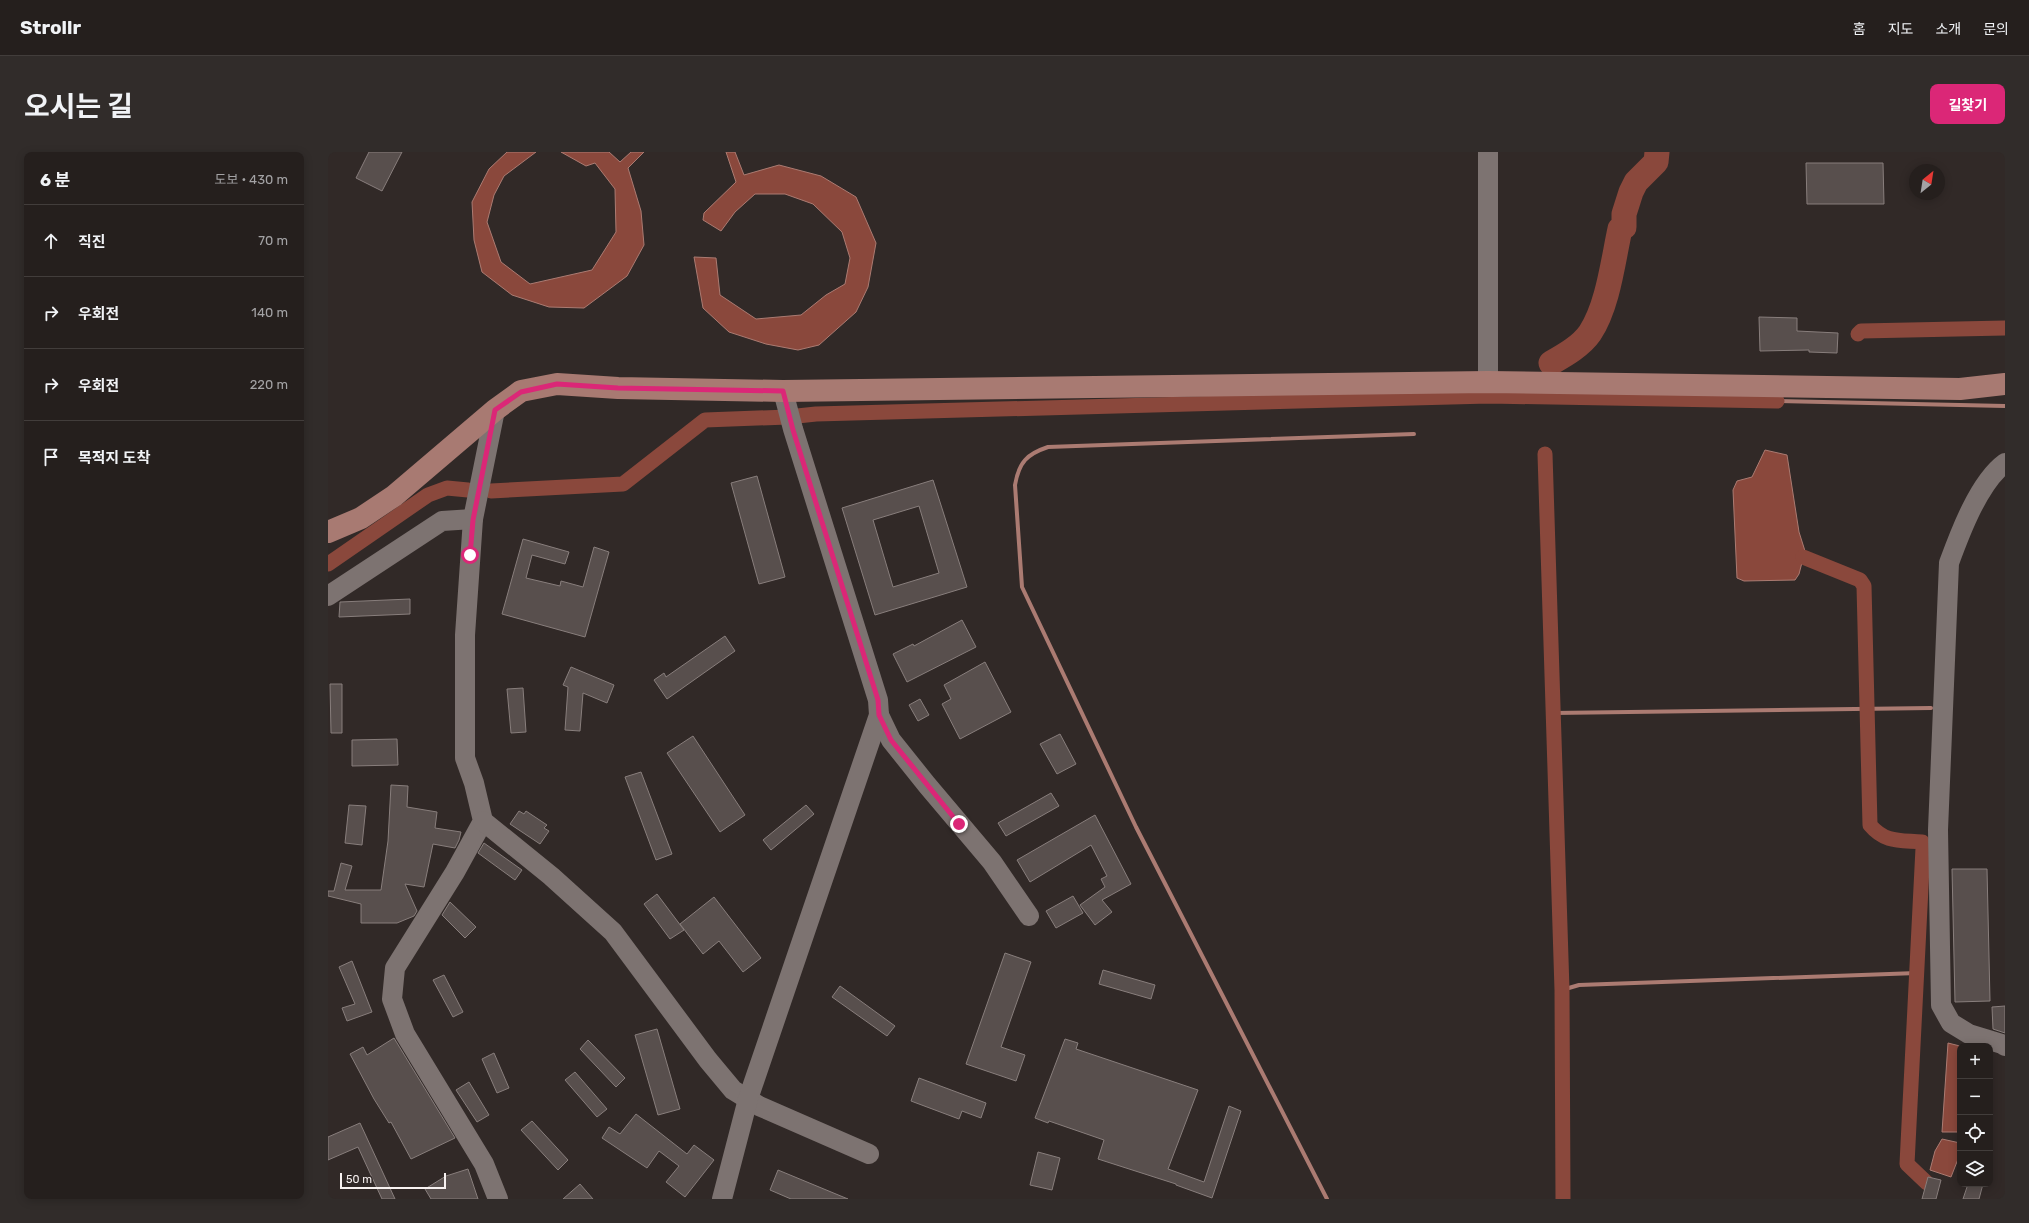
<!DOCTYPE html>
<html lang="ko">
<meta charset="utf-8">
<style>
body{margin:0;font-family:Rubik,"Noto Sans KR",sans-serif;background:#312c2a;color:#f1f3f6}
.controls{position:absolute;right:12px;bottom:12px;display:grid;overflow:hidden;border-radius:8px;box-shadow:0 2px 10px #0003}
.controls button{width:36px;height:36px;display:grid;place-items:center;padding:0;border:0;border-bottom:1px solid #423d3b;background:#251f1d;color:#f1f3f6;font:20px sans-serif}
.compass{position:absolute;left:1581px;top:12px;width:36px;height:36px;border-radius:50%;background:#251f1d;box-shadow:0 2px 10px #0003;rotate:30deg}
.scale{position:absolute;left:12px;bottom:10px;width:106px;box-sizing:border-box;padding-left:4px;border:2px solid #f8f2f1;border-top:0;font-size:11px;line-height:14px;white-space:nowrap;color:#f8f2f1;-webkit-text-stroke:3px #312927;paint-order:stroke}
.stop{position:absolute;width:12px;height:12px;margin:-9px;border:3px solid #db2777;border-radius:50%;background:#fff}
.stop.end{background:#db2777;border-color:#fff;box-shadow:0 1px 4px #0008}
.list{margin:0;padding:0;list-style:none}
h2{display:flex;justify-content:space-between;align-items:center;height:52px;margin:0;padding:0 16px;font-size:17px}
h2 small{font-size:13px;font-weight:400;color:#a3a2a4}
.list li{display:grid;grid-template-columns:26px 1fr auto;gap:12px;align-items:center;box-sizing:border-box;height:72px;padding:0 16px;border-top:1px solid #423d3b}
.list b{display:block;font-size:15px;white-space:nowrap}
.list em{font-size:13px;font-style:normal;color:#a3a2a4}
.icon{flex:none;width:22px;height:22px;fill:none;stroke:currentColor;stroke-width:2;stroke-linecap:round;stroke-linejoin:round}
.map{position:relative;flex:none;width:1677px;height:1047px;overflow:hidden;border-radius:8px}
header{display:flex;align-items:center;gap:24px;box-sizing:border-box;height:56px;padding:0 20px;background:#251f1d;border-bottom:1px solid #423d3b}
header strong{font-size:19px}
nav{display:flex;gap:22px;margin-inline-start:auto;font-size:14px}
.intro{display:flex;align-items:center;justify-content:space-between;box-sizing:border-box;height:96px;padding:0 24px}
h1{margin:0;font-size:28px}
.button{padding:10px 18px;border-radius:8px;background:#db2777;color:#fff;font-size:14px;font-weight:700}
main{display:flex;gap:24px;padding:0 24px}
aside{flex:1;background:#251f1d;border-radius:8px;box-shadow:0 2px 10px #0003}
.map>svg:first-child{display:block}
.water{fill:#8a483c;stroke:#ab7b72}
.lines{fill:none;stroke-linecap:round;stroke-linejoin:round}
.stream{stroke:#ab7b72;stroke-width:4}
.canal{stroke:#8a483c;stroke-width:15}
.river{stroke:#8a483c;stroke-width:25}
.building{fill:#584f4d;stroke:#887e7c;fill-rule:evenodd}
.minor{stroke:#7d7371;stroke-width:20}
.major{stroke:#a87a72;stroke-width:22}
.route{stroke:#db2777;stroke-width:5}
</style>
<header>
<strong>Strollr</strong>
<nav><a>홈</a><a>지도</a><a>소개</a><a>문의</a></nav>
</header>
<div class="intro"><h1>오시는 길</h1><a class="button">길찾기</a></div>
<main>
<aside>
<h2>6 분<small>도보 · 430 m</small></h2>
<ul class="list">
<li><svg class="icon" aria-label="ahead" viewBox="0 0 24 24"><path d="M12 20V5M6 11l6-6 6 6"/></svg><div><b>직진</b></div><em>70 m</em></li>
<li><svg class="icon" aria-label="right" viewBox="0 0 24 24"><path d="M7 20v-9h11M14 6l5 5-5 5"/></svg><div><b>우회전</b></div><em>140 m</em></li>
<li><svg class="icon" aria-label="right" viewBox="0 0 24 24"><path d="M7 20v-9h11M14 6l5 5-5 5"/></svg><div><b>우회전</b></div><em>220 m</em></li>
<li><svg class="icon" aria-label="arrive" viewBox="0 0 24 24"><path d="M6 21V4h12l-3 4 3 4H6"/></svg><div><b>목적지 도착</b></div></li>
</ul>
</aside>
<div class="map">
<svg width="1677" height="1047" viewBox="0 0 1677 1047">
<rect width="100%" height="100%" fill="#312927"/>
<g class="water">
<path d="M179 0H208L176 24 166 43 159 70 173 110 202 132 264 118 288 80 287 37 267 11 258 14 233 0H281L292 10 303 0H316L300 16 313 59 316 93 299 124 256 156 221 155 184 143 154 120 146 88 144 50 161 17Z"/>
<path d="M398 0H407L416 23 451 13 493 24 528 45 548 91 540 135 528 160 491 193 470 198 438 192 401 180 375 156 366 105 388 106 392 143 428 167 473 163 498 143 517 132 522 106 514 80 485 52 457 42H427L407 60 393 79 375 68 376 61 408 30Z"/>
<path d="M1437 298 1459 303 1471 380 1477 399 1471 422 1467 428 1416 429 1409 426 1405 338 1409 329 1424 325Z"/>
<path d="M1620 891 1632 894V980H1614Z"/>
<path d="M1614 987 1632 991V1002L1623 1025 1602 1018 1607 999Z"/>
</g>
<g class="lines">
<g class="stream">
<path d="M1449 249 1677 254"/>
<path d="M1225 561 1603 556"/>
<path d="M1234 838 1251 833 1589 821"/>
<path d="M999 1047 808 675 694 435 687 333C691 310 699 302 720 295L1086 282"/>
</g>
<g class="canal">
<path d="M1530 182 1533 179 1677 176"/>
<path d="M1217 302 1234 838 1235 1047"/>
<path d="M163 339 295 332 377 268 460 265 488 262 1161 244 1449 249"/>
<path d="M1475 405 1532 428 1536 434 1542 673C1557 691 1572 688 1594 690L1595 696 1579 1012 1599 1031"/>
<path d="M0 412 100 343 119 336 140 338"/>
</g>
<path class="river" d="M1223 211C1237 203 1253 194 1262 181 1280 154 1285 109 1292 77L1296 75V62L1303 40 1308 30 1328 10 1329 0"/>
</g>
<g class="building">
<path d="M41 0H74L54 39 28 26Z"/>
<path d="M1478 11H1555L1556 52H1479Z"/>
<path d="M1431 165 1469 166V179L1510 181 1509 201 1481 200V198L1432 199Z"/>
<path d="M429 324 457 425 431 432 403 331Z"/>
<path d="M605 328 639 435 547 463 514 356ZM591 354 611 421 565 435 545 368Z"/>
<path d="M195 387 241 400 237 412 204 403 198 426 232 434 233 429 255 435 266 395 281 400 257 485 174 462Z"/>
<path d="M82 447V462L11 465 12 450Z"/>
<path d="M634 468 648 495 579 530 565 502 585 492 586 494Z"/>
<path d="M397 484 407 499 339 547 326 528 336 521 338 525Z"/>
<path d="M657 510 683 560 632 587 614 552 623 547 616 533Z"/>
<path d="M243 515 286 533 279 551 255 541 252 579 237 578 240 535 235 533Z"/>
<path d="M2 532H14V581H3Z"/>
<path d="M195 536 198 580 183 581 179 537Z"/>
<path d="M592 547 601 563 590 569 581 553Z"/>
<path d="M732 582 748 612 729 622 712 592Z"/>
<path d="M365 584 417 663 392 680 339 601Z"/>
<path d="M69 587 70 613 24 614V588Z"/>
<path d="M313 620 344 702 328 708 297 625Z"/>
<path d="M63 633 80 634 79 655 109 660 107 676 133 680 131 688 127 696 105 692 96 735 77 732 89 759 86 764 69 771H33V752L0 744V739H6L13 711 24 714 17 738H53L60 689Z"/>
<path d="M723 641 731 654 678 684 670 671Z"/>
<path d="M21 653 38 654 34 693 17 691Z"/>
<path d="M478 653 486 662 443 698 435 688Z"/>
<path d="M191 659 196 662 198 659 219 673 216 676 221 679 212 692 182 672Z"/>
<path d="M767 663 803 732 774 748 784 760 767 773 752 753 777 735 773 727 779 724 763 693 702 730 689 708Z"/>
<path d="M156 691 194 718 187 728 150 701Z"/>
<path d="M1624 717H1659L1662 849 1627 850Z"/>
<path d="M329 742 356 778 342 787 316 752Z"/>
<path d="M745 744 755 761 728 776 718 759Z"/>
<path d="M386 745 433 806 415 820 391 789 375 802 352 772Z"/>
<path d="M122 750 148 775 137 786 114 763Z"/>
<path d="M677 801 703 810 673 895 697 903 688 929 638 912Z"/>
<path d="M24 809 44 860 19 869 14 856 27 852 11 815Z"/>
<path d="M775 818 827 833 823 847 771 832Z"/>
<path d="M116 823 135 860 125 865 105 828Z"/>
<path d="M512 834 567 874 559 884 504 845Z"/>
<path d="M1677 854V881L1665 877 1664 855Z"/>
<path d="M329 877 352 957 330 963 307 883Z"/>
<path d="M66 886 127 986 83 1007 63 970 61 971 46 947 22 902 35 895 39 903Z"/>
<path d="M737 887 750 891 748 897 870 938 840 1017 876 1030 901 954 913 959 884 1046 848 1033V1032L770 1007 776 988 721 969 720 971 707 966Z"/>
<path d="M260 888 297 926 288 935 252 897Z"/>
<path d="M166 901 181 936 169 941 154 907Z"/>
<path d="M247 920 279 957 269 965 237 928Z"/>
<path d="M591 926 658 951 653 966 634 959 631 967 583 949Z"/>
<path d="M141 930 161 963 149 970 128 938Z"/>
<path d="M308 962 359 1002 366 993 386 1008 357 1045 338 1030 351 1014 331 999 319 1016 274 986 281 975 292 982Z"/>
<path d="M204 969 240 1008 230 1018 193 978Z"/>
<path d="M32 971 67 1047H54L30 995 0 1008V985Z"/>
<path d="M710 1000 732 1006 724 1038 702 1033Z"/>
<path d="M140 1017 150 1047H103L97 1037 118 1024Z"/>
<path d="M450 1018 520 1047H463L442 1038Z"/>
<path d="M1600 1025 1613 1028 1608 1047H1594Z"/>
<path d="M252 1032 265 1047H235Z"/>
<path d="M1640 1032H1655L1651 1047H1635Z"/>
</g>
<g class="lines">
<g class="minor">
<path d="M1160 0V230"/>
<path d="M1677 311C1651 330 1632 381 1621 411L1610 678 1613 853 1623 871 1641 882 1674 892 1677 894"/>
<path d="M145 367 167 258"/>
<path d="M0 444 114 369 145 367 137 483V606L146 631 155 669 127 720 67 816 64 847 77 882 156 1012 170 1047"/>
<path d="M551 563 563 588 599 633 664 710 701 764"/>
<path d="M155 669 223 724 285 780 380 908 405 938 431 954 541 1002"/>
<path d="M394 1047 420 947 551 563 550 548 465 277 455 239"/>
</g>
<path class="major" d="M0 380 33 366 66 344 167 258 193 239 229 232 290 236 455 239 1160 230 1632 237 1677 232"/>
</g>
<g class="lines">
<path class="route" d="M142 403 145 368 167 258 193 240 229 232 290 236 455 239 465 278 550 548 551 563 563 588 631 672"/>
</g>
</svg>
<div class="controls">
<button>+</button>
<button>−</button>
<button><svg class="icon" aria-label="locate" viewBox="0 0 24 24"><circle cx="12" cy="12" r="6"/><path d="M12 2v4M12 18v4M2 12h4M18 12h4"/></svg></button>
<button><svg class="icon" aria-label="layers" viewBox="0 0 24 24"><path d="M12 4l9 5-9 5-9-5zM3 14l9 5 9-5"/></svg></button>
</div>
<svg class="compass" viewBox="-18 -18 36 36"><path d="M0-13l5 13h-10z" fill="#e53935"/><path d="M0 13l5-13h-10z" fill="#a3a2a4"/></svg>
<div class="scale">50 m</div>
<div class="stop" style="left:142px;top:403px"></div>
<div class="stop end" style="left:631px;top:672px"></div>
</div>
</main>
